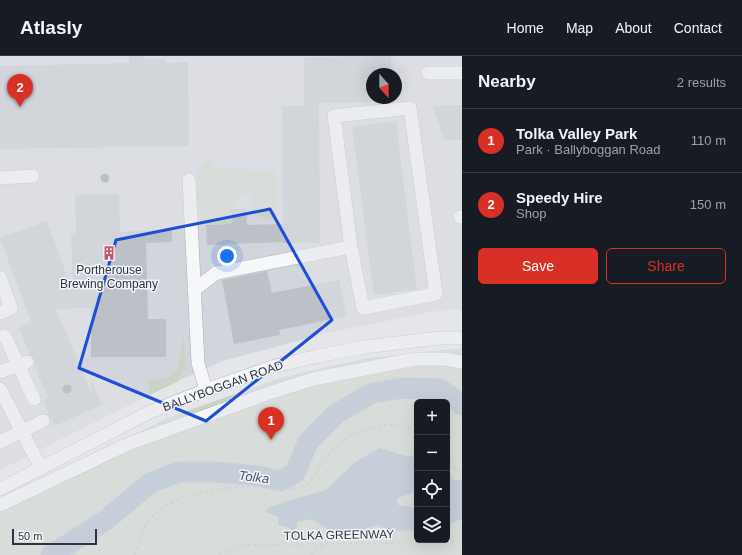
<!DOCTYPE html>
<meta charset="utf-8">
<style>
body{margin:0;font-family:Arial,sans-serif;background:#242831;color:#f1f3f6}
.controls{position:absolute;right:12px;bottom:12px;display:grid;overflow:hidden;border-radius:6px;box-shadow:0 4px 16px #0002}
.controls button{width:36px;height:36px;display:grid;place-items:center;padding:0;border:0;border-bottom:1px solid #363941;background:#171b24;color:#f1f3f6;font:20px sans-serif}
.compass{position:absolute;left:366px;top:12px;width:36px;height:36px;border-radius:50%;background:#171b24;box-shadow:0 4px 16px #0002;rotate:159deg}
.scale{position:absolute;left:12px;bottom:10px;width:85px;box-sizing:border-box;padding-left:4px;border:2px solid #2d3441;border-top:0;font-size:11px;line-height:14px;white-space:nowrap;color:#2d3441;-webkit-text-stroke:3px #f4f5f8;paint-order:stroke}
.you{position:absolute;left:227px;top:200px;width:14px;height:14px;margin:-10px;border:3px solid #fff;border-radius:50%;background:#1a73e8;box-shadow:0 0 0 6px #1a73e833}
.badge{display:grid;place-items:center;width:26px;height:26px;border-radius:50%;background:#d93025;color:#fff;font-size:13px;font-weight:700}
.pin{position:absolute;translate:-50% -33px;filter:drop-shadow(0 1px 2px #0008)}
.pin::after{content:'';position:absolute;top:21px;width:14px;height:12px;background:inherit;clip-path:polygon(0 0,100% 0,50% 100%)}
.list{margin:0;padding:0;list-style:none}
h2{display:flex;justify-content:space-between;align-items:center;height:52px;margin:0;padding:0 16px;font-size:17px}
h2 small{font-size:13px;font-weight:400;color:#9ea1a6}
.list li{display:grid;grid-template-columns:26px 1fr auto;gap:12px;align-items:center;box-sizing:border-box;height:64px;padding:0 16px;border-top:1px solid #363941}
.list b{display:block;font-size:15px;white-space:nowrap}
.list p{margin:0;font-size:13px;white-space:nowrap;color:#9ea1a6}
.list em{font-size:13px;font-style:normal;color:#9ea1a6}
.actions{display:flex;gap:8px;padding:12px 16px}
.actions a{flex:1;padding:9px 0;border:1px solid #d93025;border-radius:6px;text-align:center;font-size:14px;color:#d93025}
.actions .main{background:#d93025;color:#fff}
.icon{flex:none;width:22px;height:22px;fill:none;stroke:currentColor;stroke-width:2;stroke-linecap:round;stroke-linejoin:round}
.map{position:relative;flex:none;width:462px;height:499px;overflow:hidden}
header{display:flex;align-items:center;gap:24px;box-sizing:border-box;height:56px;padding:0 20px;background:#171b24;border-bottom:1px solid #363941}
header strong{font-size:19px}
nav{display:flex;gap:22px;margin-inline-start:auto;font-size:14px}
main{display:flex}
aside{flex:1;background:#171b24}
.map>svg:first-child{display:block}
.built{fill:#d2d6dc;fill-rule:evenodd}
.green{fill:#c9d3c6;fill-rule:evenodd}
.water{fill:#a3b4c6}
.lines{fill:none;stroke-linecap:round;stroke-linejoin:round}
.river{stroke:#a3b4c6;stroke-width:21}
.building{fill:#bcc0c7}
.minor-casing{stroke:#a9adb4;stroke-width:14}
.path{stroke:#babcc2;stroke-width:2;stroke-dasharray:3 3;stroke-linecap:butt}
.minor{stroke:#f6f7f9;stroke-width:13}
.tree{fill:#8b9a8a}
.marked{fill:none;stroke:#1d4ed8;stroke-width:3;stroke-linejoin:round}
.labels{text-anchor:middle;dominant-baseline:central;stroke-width:3;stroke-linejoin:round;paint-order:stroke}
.poi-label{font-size:12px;fill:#2d3441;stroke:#f4f5f8}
.street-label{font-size:12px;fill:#2d3441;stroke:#f4f5f8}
.water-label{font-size:13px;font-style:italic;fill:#3c5371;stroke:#f4f5f8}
</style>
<header>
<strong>Atlasly</strong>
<nav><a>Home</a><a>Map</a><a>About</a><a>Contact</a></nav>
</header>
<main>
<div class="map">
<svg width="462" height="499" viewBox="0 0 462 499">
<rect width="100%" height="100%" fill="#e4e6ea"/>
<path class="built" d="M0 0H462V254L451 253 425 257 327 277 223 305 173 327 0 414ZM372 18H396V42H372Z"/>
<g class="green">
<path d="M212 100 213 112 277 115V164C265 164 258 162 250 154L252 143 250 137 240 140 231 153 232 168H203L196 158 195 139 198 113Z"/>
<path d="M184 276 185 312 177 326 149 339V324L167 322 178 313Z"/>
<path d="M451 293H462V499H0V444L83 406 167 362 283 321 368 302ZM417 346H447V484H417Z"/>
</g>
<g class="water">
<path d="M380 392 406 400 417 399V436L415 435C409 439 403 439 397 443L398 449 417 452V474L392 475 377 469 358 475 332 476 312 463 297 466V472L292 475 288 471 278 469 279 461 266 456 268 452 287 445 326 434 355 406Z"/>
<path d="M447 417 454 424H462V463L447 469Z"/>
</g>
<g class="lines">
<path class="river" d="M51 499 106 464 150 427 179 416H215L258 420 280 425 295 417 308 386 336 358 372 337 403 332 440 333 462 349"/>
</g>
<g class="building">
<path d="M129 0H143V3H165V7L188 6 189 90 0 93V10L129 7Z"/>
<path d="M391 0V18H372V46L319 47 320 187H283V186L207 189 206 169 232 168 231 153H246L247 169 283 168 282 50H304V1Z"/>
<path d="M462 49V84H444L433 50Z"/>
<path d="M396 65 417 233 374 239 352 71Z"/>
<path d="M119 138 120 176 172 173V186L146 187 148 263H166V301H91V252L56 253 91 336V324L102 349 54 370 43 345 48 342 34 309 35 304 30 299 19 272 31 266 0 182 47 165 73 237 71 178 76 177 75 139Z"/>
<path d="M267 215 272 237 339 224 347 260 279 274 280 279 234 288 222 224Z"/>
</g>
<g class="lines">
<defs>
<g id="minor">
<path d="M428 17H462"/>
<path d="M0 122 33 120"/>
<path d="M189 124 198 307 206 334"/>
<path d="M460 161H462"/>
<path d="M0 221 11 252 0 257"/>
<path d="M194 234 216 217 351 191 363 252 436 238 410 52 334 60 351 191"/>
<path d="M5 280 34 343"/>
<path d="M0 316 27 306"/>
<path d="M0 333 41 412"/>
<path d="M0 386 43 365"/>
<path d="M0 433 150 356 206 334 275 310 318 300 364 291 439 282H462"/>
<path d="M0 449 128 388 272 336 313 323 415 303H444L462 306"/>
</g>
</defs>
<use href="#minor" class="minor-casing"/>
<g class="path">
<path d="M447 400C450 408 455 413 462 418"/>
<path d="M135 499C138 487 141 473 150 463 170 438 224 430 255 431 270 432 288 436 303 430 314 425 317 415 324 405 339 381 371 365 400 370 405 371 411 373 417 375"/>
<path d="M219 499 247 489 462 486"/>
<path d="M311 499 325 488"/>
</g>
<use href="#minor" class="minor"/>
</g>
<g class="tree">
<circle cx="105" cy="122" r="4.5"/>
<circle cx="67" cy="333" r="4.5"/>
</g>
<path d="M0 0H462V499H0ZM270 153 332 264 206 365 79 312 116 184Z" fill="#e4e6ea" fill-opacity=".55" fill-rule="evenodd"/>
<path class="marked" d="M270 153 332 264 206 365 79 312 116 184Z"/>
<defs>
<symbol id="building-bare" viewBox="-9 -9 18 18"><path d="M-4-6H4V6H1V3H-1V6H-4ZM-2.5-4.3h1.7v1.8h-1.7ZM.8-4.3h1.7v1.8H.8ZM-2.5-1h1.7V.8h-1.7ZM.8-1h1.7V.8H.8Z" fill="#c15867" stroke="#f4f5f8" stroke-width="2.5" paint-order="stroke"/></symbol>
</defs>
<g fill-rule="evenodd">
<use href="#building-bare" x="99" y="187" width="20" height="20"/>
</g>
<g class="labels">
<g class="poi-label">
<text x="109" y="214">Portherouse<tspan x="109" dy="14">Brewing Company</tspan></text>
</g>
<g class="street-label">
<text transform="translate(223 330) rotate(-20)">BALLYBOGGAN ROAD</text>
<text transform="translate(339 479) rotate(-1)">TOLKA GREENWAY</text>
</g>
<g class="water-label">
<text transform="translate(254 421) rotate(7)">Tolka</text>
</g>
</g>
</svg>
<div class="controls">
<button>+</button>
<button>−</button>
<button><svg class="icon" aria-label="locate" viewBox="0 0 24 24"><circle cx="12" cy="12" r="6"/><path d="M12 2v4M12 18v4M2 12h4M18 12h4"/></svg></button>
<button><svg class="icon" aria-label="layers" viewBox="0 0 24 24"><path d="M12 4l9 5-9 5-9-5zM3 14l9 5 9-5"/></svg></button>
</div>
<svg class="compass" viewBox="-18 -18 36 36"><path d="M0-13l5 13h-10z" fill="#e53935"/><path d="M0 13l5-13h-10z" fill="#9ea1a6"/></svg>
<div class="scale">50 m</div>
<div class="you"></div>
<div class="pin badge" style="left:271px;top:384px">1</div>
<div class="pin badge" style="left:20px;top:51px">2</div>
</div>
<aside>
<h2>Nearby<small>2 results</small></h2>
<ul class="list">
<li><span class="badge">1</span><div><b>Tolka Valley Park</b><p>Park · Ballyboggan Road</p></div><em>110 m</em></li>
<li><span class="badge">2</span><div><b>Speedy Hire</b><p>Shop</p></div><em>150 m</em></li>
</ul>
<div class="actions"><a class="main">Save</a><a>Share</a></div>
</aside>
</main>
